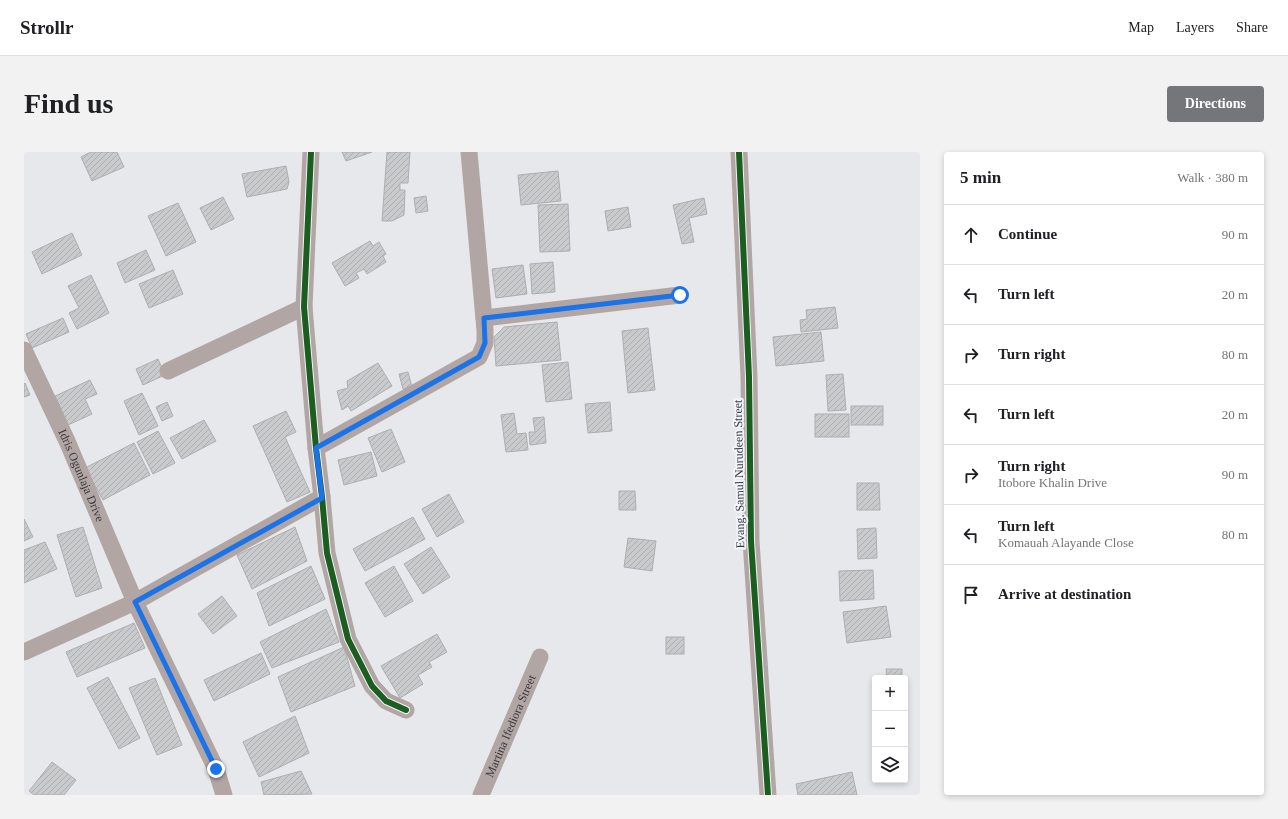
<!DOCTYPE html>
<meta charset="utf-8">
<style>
body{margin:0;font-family:Georgia,serif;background:#f2f2f2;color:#202124}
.controls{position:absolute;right:12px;bottom:12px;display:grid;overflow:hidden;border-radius:4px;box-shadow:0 2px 6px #0003}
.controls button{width:36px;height:36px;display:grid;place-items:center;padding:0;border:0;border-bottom:1px solid #e0e0e0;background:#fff;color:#202124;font:20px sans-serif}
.stop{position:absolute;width:12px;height:12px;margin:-9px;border:3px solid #1a73e8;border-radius:50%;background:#fff}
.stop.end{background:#1a73e8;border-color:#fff;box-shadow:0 1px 4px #0008}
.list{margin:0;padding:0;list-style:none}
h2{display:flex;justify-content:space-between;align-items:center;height:52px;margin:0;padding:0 16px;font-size:17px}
h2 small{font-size:13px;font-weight:400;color:#757577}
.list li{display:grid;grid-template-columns:26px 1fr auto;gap:12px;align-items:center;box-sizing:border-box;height:60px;padding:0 16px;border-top:1px solid #e0e0e0}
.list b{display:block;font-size:15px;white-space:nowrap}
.list p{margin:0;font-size:13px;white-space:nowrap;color:#757577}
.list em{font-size:13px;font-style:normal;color:#757577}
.icon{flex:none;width:22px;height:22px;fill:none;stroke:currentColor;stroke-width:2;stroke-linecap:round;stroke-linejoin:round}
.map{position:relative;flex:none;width:896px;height:643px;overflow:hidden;border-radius:4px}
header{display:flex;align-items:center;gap:24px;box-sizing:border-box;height:56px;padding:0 20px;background:#fff;border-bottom:1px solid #e0e0e0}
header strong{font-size:19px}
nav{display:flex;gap:22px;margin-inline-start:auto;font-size:14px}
.intro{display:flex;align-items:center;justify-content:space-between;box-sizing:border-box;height:96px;padding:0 24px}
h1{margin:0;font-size:28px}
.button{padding:10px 18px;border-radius:4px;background:#757679;color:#fff;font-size:14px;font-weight:700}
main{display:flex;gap:24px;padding:0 24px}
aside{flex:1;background:#fff;border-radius:4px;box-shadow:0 2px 6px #0003}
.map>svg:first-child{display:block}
.building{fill:url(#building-hatch);stroke:#acaeb0}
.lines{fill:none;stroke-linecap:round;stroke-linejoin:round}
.street{stroke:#b2a6a5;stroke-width:17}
.cycleway-casing{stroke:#f1f4fa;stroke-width:8}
.cycleway{stroke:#1b5e20;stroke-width:6}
.route{stroke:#1a73e8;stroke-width:5}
.labels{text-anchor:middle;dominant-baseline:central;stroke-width:4;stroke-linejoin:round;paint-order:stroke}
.street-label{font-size:12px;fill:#38393c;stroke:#f1f4fa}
</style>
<header>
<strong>Strollr</strong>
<nav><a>Map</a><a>Layers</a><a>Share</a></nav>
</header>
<div class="intro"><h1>Find us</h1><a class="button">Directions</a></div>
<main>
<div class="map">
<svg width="896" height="643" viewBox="0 0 896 643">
<defs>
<pattern id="building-hatch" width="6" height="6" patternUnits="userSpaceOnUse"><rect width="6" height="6" fill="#c8cacc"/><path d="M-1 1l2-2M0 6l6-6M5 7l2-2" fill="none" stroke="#adaeb0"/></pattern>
</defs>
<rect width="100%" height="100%" fill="#e6e8eb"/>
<g class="building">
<path d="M67 0H93L100 15 68 29 57 5Z"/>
<path d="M318 0H348L322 9Z"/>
<path d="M363 0H386L384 31H376V38H381L380 63 368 69H358Z"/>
<path d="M262 14 265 30 263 37 223 45 218 22Z"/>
<path d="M534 19 537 49 497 53 494 23Z"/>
<path d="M402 44 404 59 392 61 390 46Z"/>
<path d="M199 45 210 67 187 78 176 56Z"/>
<path d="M680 46 683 62 665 66 670 90 658 92 649 53Z"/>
<path d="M154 51 172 90 142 104 124 64Z"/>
<path d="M544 52 546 99 516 100 514 53Z"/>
<path d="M604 55 607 75 584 79 581 59Z"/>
<path d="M48 81 58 103 18 122 8 100Z"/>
<path d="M346 89 349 94 355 90 362 102 359 104 362 110 343 122 340 117 332 121 335 126 321 134 308 111Z"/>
<path d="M122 98 131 118 101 131 93 111Z"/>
<path d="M529 110 531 140 508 142 506 112Z"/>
<path d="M499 113 503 142 472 146 468 117Z"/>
<path d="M149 118 159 142 125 156 115 132Z"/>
<path d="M67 123 85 161 53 177 45 161 55 156 44 134Z"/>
<path d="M811 155 814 176 777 180 776 168 783 167 782 158Z"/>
<path d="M39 166 45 180 8 196 2 182Z"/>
<path d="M533 170 537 208 472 214 470 185 480 175Z"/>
<path d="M624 176 631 238 604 241 598 179Z"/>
<path d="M797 180 800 209 752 214 749 185Z"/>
<path d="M134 207 141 223 119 233 112 217Z"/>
<path d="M544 210 548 247 522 250 518 213Z"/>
<path d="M354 211 368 234 327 259 324 254 318 258 313 239 324 236 323 229Z"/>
<path d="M384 220 388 235 379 237 375 222Z"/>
<path d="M819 222 822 258 804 259 802 223Z"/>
<path d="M66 228 73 242 61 247 68 262 44 273 31 244Z"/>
<path d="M1 231 6 243 0 245V232Z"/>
<path d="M118 241 134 274 115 283 100 249Z"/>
<path d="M143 250 149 264 138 269 132 255Z"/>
<path d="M586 250 588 279 564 281 561 252Z"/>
<rect x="827" y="254" width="32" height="19"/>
<path d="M262 259 272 280 261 285 286 340 263 350 229 274Z"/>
<path d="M490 261 493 282 502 281 504 298 482 300 477 263Z"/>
<rect x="791" y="262" width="34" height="23"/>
<path d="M520 265 522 291 506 293 505 280H511L509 266Z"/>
<path d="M180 268 192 289 158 307 146 286Z"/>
<path d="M367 277 381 310 358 320 344 286Z"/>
<path d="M134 279 151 311 129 322 113 290Z"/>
<path d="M110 291 126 323 79 348 61 316Z"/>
<path d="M347 300 353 324 320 333 314 308Z"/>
<path d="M833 331H855L856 358H833Z"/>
<path d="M595 339H611L612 358H595Z"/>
<path d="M425 342 440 370 413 385 398 357Z"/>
<path d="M389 365 401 387 341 419 329 397Z"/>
<path d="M0 367 9 385 0 389Z"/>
<path d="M59 375 78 436 52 445 33 383Z"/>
<path d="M271 375 283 409 228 437 213 403Z"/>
<path d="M852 376 853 406 834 407 833 377Z"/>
<path d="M604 386 632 389 628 419 600 415Z"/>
<path d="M21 390 33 417 0 431V398Z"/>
<path d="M407 395 426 425 399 442 380 412Z"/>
<path d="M287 414 301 447 245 474 233 441Z"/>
<path d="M370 414 389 449 361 465 341 431Z"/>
<path d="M849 418 850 447 816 449 815 419Z"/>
<path d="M198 444 213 464 189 482 174 462Z"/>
<path d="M862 454 867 485 823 491 819 460Z"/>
<path d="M302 457 315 490 248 516 236 490Z"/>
<path d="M110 471 121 496 53 525 42 500Z"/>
<path d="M413 482 423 500 405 510 408 515 394 523 399 532 376 546 357 514Z"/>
<rect x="642" y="485" width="18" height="17"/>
<path d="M320 495 331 534 267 560 254 525Z"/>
<path d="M237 501 246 522 190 549 180 528Z"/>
<path d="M862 517H878V526H863Z"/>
<path d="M84 525 116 586 95 597 63 536Z"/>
<path d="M131 526 158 593 133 603 105 536Z"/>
<path d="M271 564 285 601 235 625 219 590Z"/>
<path d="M28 610 52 628 40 643H10L5 639Z"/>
<path d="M277 619 288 642 240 643 237 630Z"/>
<path d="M828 620 833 643H774L772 632Z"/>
</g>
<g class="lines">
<g class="street">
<path d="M287 0 280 155 292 296 298 345 303 401 324 487 348 534 362 549 382 558"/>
<path d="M715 0 725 225 727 389 744 643"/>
<path d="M460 166 656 143"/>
<path id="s1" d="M0 198 43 289 111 450 192 617 200 643"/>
<path d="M144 219 280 155"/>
<path d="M292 296 455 205 461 191V178L445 0"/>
<path d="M0 500 111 450 298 345"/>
<path id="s2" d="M457 643 516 505"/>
</g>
<defs>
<g id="cycleway">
<path d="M287 0 280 155 292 296 298 345 303 401 324 487 348 534 362 549 382 558"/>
<path d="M715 0 725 225 727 389 744 643"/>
</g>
</defs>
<use href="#cycleway" class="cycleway-casing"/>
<use href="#cycleway" class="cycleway"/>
</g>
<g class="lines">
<path class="route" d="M192 617 111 450 298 346 292 296 455 205 461 191 460 166 656 143"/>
</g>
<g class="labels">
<g class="street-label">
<text transform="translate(715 322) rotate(-91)">Evang. Samul Nurudeen Street</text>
<text stroke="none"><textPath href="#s1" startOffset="138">Idris Ogunlaja Drive</textPath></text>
<text stroke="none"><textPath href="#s2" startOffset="75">Martina Ifediora Street</textPath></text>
</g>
</g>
</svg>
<div class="controls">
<button>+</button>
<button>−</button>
<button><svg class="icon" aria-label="layers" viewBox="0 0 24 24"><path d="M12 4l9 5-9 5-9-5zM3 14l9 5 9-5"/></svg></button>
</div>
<div class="stop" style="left:656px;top:143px"></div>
<div class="stop end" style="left:192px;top:617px"></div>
</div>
<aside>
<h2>5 min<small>Walk · 380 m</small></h2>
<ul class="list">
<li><svg class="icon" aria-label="ahead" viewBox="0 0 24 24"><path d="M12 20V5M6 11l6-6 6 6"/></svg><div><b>Continue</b></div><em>90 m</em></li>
<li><svg class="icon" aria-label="left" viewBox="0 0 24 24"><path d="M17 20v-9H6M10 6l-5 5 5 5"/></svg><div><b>Turn left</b></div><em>20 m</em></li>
<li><svg class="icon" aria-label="right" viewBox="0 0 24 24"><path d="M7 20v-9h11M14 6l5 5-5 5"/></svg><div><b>Turn right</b></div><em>80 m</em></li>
<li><svg class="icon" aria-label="left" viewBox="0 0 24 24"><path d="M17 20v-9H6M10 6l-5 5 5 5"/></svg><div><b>Turn left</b></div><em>20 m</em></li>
<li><svg class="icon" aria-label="right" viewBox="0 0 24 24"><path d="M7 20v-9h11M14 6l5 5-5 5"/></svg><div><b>Turn right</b><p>Itobore Khalin Drive</p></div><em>90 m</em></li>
<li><svg class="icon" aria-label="left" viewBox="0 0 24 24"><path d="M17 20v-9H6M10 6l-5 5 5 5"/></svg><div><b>Turn left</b><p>Komauah Alayande Close</p></div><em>80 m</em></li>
<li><svg class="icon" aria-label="arrive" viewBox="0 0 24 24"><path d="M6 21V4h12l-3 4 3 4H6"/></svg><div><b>Arrive at destination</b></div></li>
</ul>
</aside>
</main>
